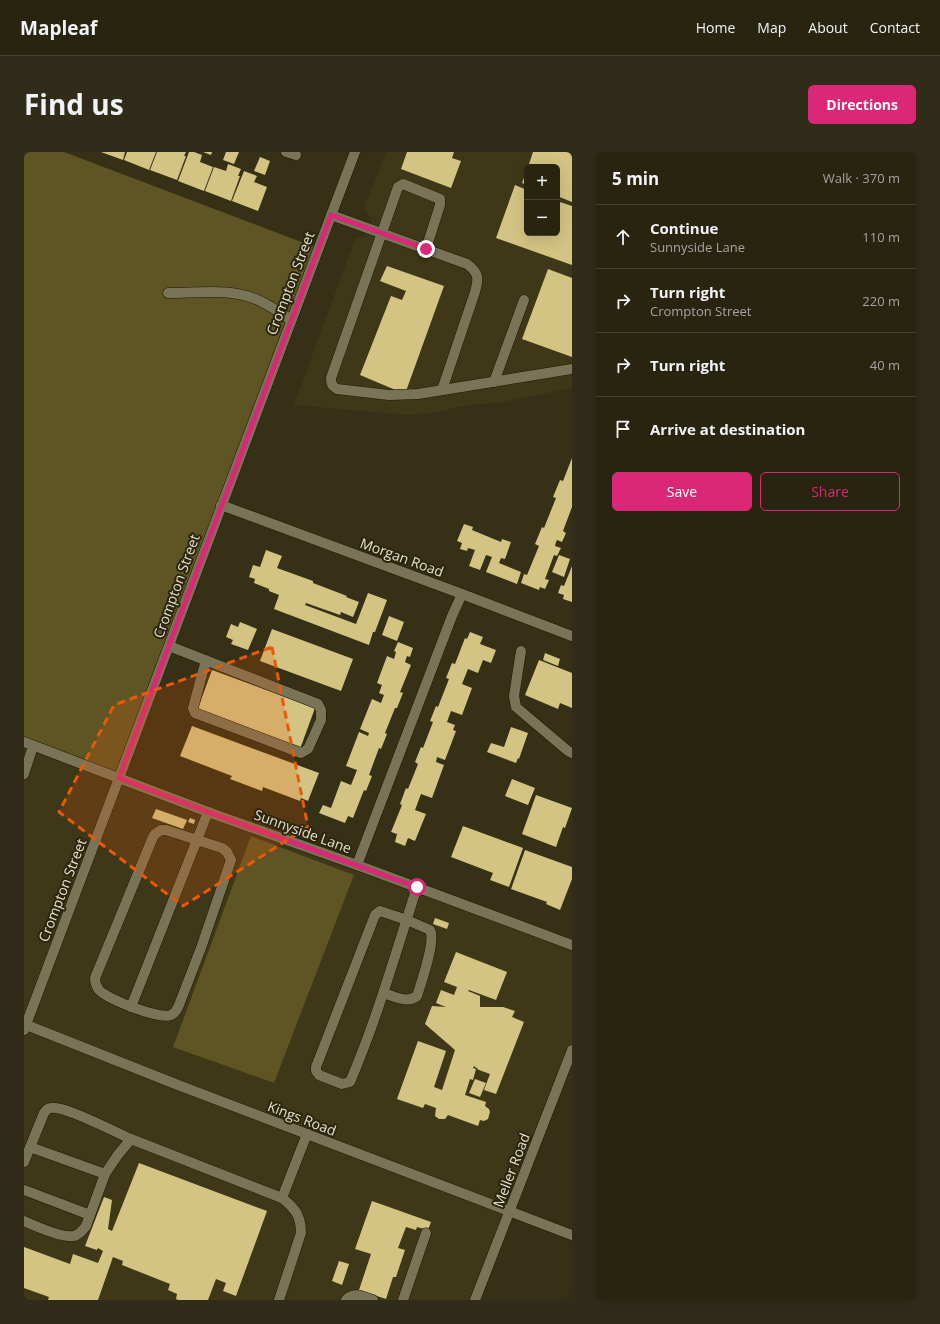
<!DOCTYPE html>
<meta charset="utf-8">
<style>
body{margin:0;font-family:"Open Sans",sans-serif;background:#302c19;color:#f1f3f6}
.controls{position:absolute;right:12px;top:12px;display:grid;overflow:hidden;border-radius:6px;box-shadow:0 4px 16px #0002}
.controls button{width:36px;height:36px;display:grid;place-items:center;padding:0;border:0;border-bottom:1px solid #444130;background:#282410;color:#f1f3f6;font:20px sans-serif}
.stop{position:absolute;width:12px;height:12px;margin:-9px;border:3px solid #db2777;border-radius:50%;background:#fff}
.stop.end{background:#db2777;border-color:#fff;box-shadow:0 1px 4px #0008}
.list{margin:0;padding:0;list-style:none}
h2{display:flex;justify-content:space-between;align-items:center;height:52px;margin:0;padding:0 16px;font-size:17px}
h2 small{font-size:13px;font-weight:400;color:#a5a49f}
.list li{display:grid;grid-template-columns:26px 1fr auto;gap:12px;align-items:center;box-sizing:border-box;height:64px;padding:0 16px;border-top:1px solid #444130}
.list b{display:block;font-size:15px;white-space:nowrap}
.list p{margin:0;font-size:13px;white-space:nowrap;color:#a5a49f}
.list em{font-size:13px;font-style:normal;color:#a5a49f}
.actions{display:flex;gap:8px;padding:12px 16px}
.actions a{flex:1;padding:9px 0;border:1px solid #db2777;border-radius:6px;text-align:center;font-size:14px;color:#db2777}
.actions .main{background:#db2777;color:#fff}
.icon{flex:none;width:22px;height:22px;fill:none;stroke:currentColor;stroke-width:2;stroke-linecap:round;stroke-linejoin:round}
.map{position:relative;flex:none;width:548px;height:1148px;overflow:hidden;border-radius:6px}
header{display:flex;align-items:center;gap:24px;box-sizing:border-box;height:56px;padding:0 20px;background:#282410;border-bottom:1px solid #444130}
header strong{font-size:19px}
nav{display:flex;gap:22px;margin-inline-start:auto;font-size:14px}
.intro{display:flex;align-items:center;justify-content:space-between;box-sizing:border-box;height:96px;padding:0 24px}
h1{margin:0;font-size:28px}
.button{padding:10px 18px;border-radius:6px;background:#db2777;color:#fff;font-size:14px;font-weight:700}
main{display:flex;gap:24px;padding:0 24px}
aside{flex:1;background:#282410;border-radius:6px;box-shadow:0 4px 16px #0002}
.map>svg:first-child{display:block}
.built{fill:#3f3818;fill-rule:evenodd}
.green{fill:#5f5524}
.building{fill:#d3c483}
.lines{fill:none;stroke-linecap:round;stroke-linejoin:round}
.minor-casing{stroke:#1d1801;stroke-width:11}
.minor{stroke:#797357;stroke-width:10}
.route{stroke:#db2777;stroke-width:5}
.marked{fill:#e8590c;fill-opacity:0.2;stroke:#e8590c;stroke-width:3;stroke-dasharray:8 5;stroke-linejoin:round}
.labels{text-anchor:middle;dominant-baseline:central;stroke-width:4;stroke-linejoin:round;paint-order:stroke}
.street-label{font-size:14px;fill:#e4e1d2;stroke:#2b260c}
</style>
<header>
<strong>Mapleaf</strong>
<nav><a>Home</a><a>Map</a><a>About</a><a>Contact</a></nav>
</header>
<div class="intro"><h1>Find us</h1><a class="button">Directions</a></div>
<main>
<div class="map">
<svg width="548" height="1148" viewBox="0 0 548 1148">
<rect width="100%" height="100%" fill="#353016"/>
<g class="built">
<path d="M362 0H548V235L520 242 479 250 445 253 408 261 382 263 270 253 331 87 339 85H342L348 67 342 60 341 54ZM503 15H533V81H503Z"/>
<path d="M0 590 548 793V897L451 1148H0ZM227 684 330 723 250 931 149 894Z"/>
</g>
<g class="green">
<path d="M0 0H40L293 96 95 625 0 590Z"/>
<path d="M227 684 330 723 250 931 149 895Z"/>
</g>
<g class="building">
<path d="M77 0H101L99 8Z"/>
<path d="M103 0H132L125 18 100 8Z"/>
<path d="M133 0H162L160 4H162L153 28 126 18Z"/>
<path d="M165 0H170L178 3 176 10 189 15 180 39 154 29Z"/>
<path d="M179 0H188L187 3Z"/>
<path d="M202 0H215L210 12 199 8Z"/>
<path d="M383 0H430L428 6 437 9 427 36 377 17Z"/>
<path d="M509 0H548V50L533 44V15H504Z"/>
<path d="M236 5 246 9 241 23 230 19Z"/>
<path d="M204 12 217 17 214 24H216L207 49 181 39 190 15 202 19Z"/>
<path d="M503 17V33L498 31Z"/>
<path d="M220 19 233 24 230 30 243 35 234 59 208 49Z"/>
<path d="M491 33 503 38V81H533V49L548 54V113L472 86Z"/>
<path d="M363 114 420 134 381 242 336 223 367 144 378 148 382 139 356 129Z"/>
<path d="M524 117 548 126V205L498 187Z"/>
<path d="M548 306V355L539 379 542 381 538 390 533 388 532 390 531 394 537 396 533 404 530 403 521 427 525 428 521 437 516 435 515 438 497 431 500 422 503 423 515 394 511 392 518 375 520 376 532 346 529 345 536 328 539 329Z"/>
<path d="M440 372 449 375 448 378 477 390 478 387 487 390 481 407 477 406 475 411 497 420 493 432 462 420 468 405 462 403 456 418 445 414 451 398 444 396 443 399 436 397 438 391 433 389Z"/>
<path d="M242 398 258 404 253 416 289 429V431L323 444 322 445 335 450 329 465 317 460 316 463 282 451 281 453 332 472 344 441 363 448 351 480H349L345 493 250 457 255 443 245 439V437L230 431 231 427 225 425 229 413 236 415Z"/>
<path d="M535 403 546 407 540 425 528 420Z"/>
<path d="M548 414V450L539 447 540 443 534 441 537 433 540 434Z"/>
<path d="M365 464 380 470 373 489 358 483Z"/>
<path d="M216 470 233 477 224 498 207 492 209 488 202 485 207 472 214 475Z"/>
<path d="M248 477 329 507 317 539 236 509Z"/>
<path d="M446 480 459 485 456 492 472 498 467 511 459 508 454 521 444 517 438 532 448 536 438 563 427 559 423 570 431 573 429 578 432 579 421 608 413 605 412 610 420 613 408 646 397 642 391 658 402 662 391 689 384 686 381 694 371 690 373 682 367 680 378 653 376 652 382 636 384 637 394 612 391 610 397 595 399 596 409 570 406 569 412 554 414 555 425 527 422 526 428 511 431 512 441 486 443 487Z"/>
<path d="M374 490 389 496 386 505 383 504 381 510 387 513 376 540 379 541 373 556H371L361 581 363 582 357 597 355 596 345 623 348 624 342 639 340 638 329 666 324 664 321 671 295 661 299 653 307 656 317 629 327 633 333 618 322 614 335 580 344 584 345 581 336 577 348 547 357 551 360 543 355 541 358 533 353 531 363 504 370 507 372 500 370 499Z"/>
<path d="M521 501 536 507 534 514 519 508Z"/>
<path d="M515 508 548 521V556L536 551 534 557 501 543Z"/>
<path d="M188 518 291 556 276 597 173 559Z"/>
<path d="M168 574 295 621 284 649 277 646 276 649 239 635 238 639 206 627 208 624 156 604Z"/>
<path d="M487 575 504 581 495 607 494 606 492 611 463 600 467 591 480 595Z"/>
<path d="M488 627 511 636 504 653 481 644Z"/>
<path d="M512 643 548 656 541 676 539 675 532 695 498 682Z"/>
<path d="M132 657 163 668 159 677 128 666Z"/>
<path d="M166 666 171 668 170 672 164 670Z"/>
<path d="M439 674 499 696 485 735 466 728 469 721 427 705Z"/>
<path d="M501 698 548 715V727L536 758 522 752 523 750 487 737Z"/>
<path d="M411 766 425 771 423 777 409 772Z"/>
<path d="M432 800 483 820 472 848 445 838 444 839 456 844V855H479L491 859 488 865 500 870 472 942 460 938 466 922 455 918 450 914 449 916 452 917 449 928 446 927 441 943 462 950 461 954 465 957 466 960 464 967 460 969 456 968 454 974 424 963 421 967H415L411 964 412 956 401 952 399 956 373 947 394 889 422 899 410 935 418 938 431 898 401 872 408 854 422 855 412 851 417 838 430 843 433 835 420 830Z"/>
<path d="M451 927 462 931 456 945 445 941Z"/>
<path d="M115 1011 243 1059 212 1144 199 1139 202 1131 192 1127 184 1148H154L152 1147 153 1142 144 1138 146 1132 98 1113 99 1109 89 1105 74 1148H24L25 1145 0 1136V1095L46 1112 49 1102 74 1111 79 1099 74 1096 73 1098 61 1094 80 1045 88 1048 84 1077 88 1079Z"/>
<path d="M348 1049 407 1070 404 1078 393 1075 392 1078 382 1075 374 1096 381 1098 372 1125H369L362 1147 335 1138 347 1102 331 1097Z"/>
<path d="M315 1109 325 1112 318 1133 308 1129Z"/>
</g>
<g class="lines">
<defs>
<g id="minor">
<path d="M262 0 272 3"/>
<path d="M307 63 443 112C455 121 455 126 451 140L418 238"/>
<path d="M402 97 416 53V47L379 32 374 35 307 226C307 232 308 234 313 237L365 243 394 242 548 217"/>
<path d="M144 141C175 141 210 135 238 150 248 155 258 162 267 168"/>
<path d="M470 230 500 148"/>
<path d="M197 353 438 442 548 484"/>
<path d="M145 494 294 552 297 558V568L284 597 277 601 171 561 169 556 182 508"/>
<path d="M497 499 490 544 492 555 544 599 548 601"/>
<path d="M0 590 184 660 333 713 548 793"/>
<path d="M0 622 9 594"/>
<path d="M137 678H142L198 696 203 700 207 708 177 796 155 853C153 857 152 861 147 863 136 868 83 847 75 838 72 834 71 831 71 826L129 685 131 682Z"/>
<path d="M333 713 428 464 438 442"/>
<path d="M359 841C370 844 383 852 393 844 397 831 412 789 406 778L383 768 356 759 351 763 292 915V919L295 923 318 932 326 930C353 867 372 800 393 735"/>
<path d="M107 855 184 660"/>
<path d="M0 872 154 933 548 1083"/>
<path d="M0 878 331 0"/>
<path d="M0 1010 20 961C22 958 24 956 27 956 40 953 93 981 107 987"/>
<path d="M81 1022 93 1004 107 987 258 1046C271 1056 277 1064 277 1081L255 1148"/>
<path d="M0 1038 66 1063"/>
<path d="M258 1046 283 982"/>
<path d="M0 1069C11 1074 38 1086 50 1084 55 1083 59 1078 62 1074L81 1022 6 995"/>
<path d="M322 1148C329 1139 340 1145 349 1148"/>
<path d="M379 1148 402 1081"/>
<path d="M451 1148 548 898"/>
</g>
</defs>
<use href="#minor" class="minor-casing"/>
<use href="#minor" class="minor"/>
</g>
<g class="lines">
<path class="route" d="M393 735 184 660 95 626 307 63 402 97"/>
</g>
<path class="marked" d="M248 495 284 675 159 754 35 660 90 553Z"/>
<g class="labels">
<g class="street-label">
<text transform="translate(266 131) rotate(-69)">Crompton Street</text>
<text transform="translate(378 405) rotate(20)">Morgan Road</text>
<text transform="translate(152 434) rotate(-70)">Crompton Street</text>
<text transform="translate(279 679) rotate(20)">Sunnyside Lane</text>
<text transform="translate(38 738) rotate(-69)">Crompton Street</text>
<text transform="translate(278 966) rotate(21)">Kings Road</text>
<text transform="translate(487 1018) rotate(-69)">Meller Road</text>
</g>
</g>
</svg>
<div class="controls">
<button>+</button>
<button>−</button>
</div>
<div class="stop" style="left:393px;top:735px"></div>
<div class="stop end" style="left:402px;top:97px"></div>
</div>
<aside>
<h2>5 min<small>Walk · 370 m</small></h2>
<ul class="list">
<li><svg class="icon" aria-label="ahead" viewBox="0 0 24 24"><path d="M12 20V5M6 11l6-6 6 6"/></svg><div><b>Continue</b><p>Sunnyside Lane</p></div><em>110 m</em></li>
<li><svg class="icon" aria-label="right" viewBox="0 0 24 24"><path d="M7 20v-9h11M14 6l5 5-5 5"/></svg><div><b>Turn right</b><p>Crompton Street</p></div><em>220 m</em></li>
<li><svg class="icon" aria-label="right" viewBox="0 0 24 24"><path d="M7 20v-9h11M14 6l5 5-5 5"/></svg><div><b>Turn right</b></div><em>40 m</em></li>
<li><svg class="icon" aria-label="arrive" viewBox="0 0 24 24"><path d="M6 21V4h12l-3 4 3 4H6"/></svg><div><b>Arrive at destination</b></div></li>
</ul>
<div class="actions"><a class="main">Save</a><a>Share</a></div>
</aside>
</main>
